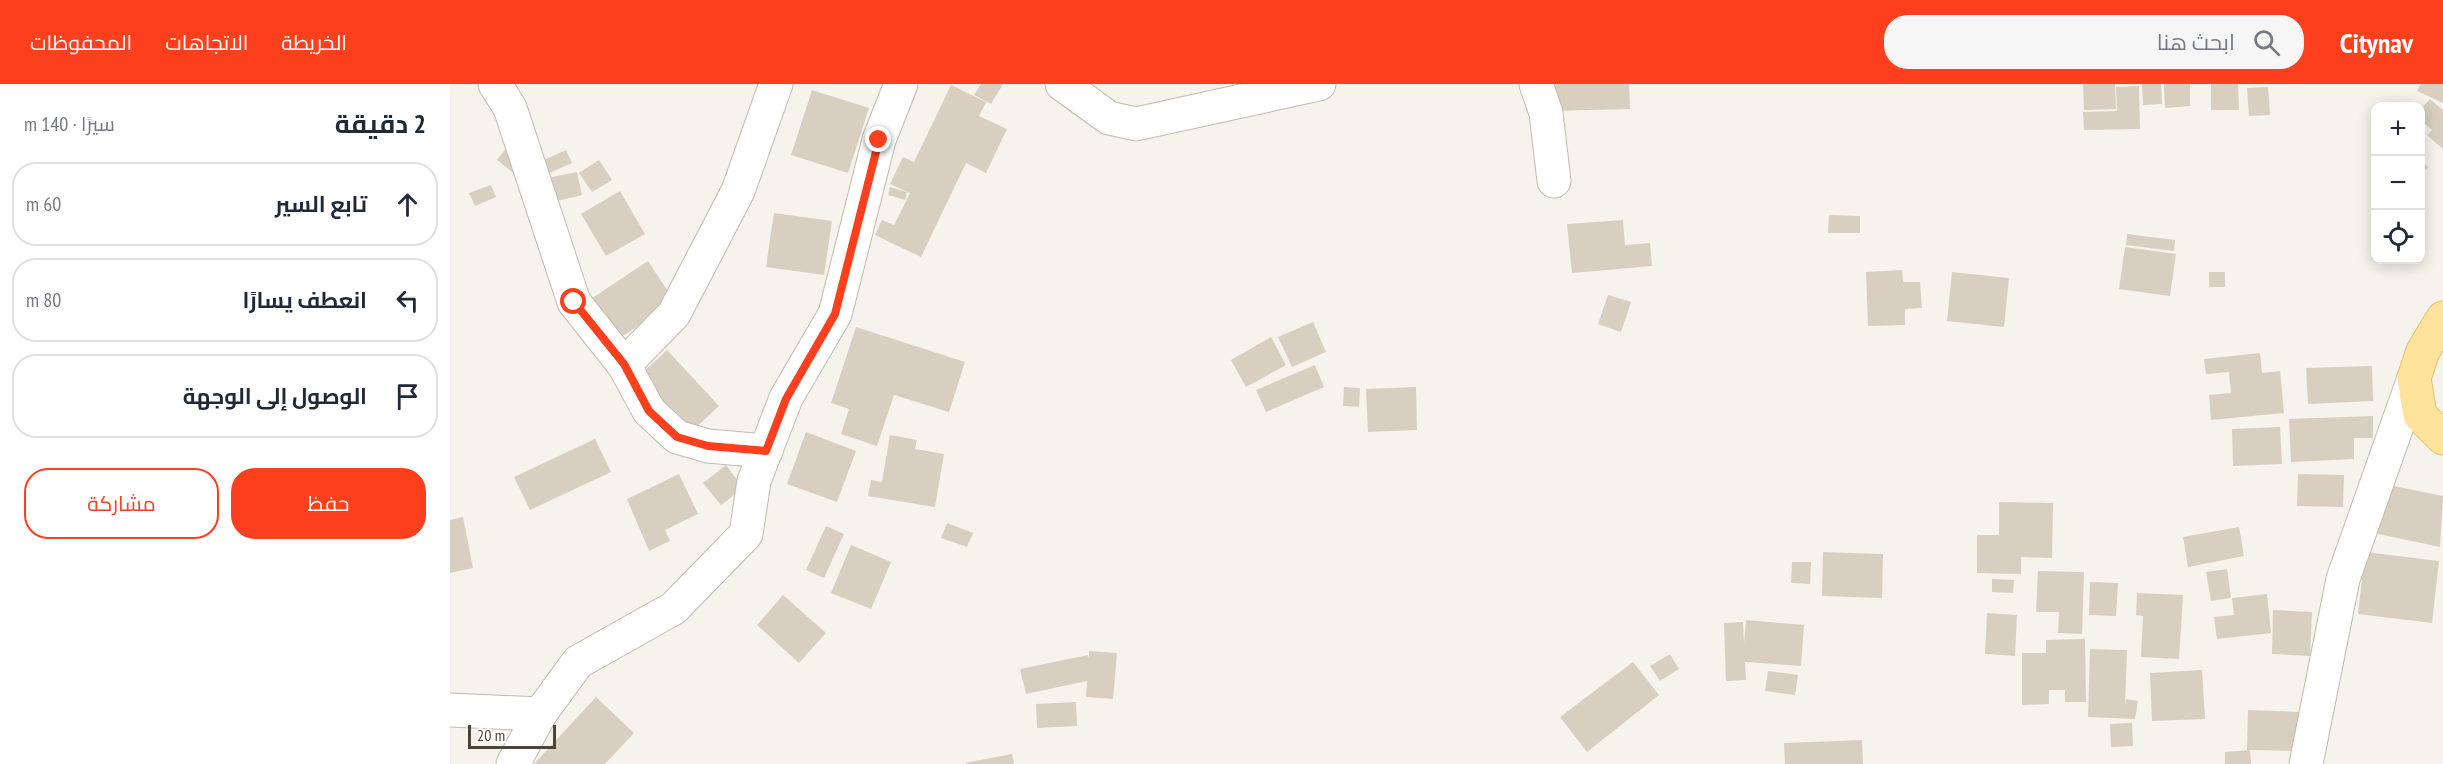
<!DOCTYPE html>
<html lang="ar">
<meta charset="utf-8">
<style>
body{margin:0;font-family:"PT Sans Narrow",Cairo,sans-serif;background:#f6f6f7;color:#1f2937;direction:rtl}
.controls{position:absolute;right:18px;top:18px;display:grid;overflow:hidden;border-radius:12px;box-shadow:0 3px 15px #0003}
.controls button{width:54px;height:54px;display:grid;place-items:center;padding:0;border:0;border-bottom:2px solid #e0e1e3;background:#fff;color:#1f2937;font:30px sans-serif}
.scale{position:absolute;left:18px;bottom:15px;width:88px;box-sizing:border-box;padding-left:6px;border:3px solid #4b4439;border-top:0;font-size:16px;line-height:21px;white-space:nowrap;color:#4b4439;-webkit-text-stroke:4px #fff;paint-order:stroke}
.stop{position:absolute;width:18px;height:18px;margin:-14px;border:4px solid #fc3f1d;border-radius:50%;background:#fff}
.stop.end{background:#fc3f1d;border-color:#fff;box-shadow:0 2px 6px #0008}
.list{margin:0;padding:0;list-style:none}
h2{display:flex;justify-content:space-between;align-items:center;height:78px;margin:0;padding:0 24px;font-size:26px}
h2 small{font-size:20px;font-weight:400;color:#747a83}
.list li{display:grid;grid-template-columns:39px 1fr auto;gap:18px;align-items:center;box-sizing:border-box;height:84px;margin:0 12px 12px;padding:0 12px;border:2px solid #e0e1e3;border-radius:24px}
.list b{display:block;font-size:22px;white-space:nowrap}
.list em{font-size:20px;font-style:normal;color:#747a83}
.actions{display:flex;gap:12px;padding:18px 24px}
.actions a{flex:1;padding:14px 0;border:2px solid #fc3f1d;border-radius:24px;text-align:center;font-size:21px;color:#fc3f1d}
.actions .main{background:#fc3f1d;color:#fff}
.icon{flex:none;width:33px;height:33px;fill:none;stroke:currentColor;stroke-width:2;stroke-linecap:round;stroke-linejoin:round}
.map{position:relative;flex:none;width:1993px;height:680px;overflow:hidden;direction:ltr}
header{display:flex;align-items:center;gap:36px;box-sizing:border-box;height:84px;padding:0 30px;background:#fc3f1d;color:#fff}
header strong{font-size:28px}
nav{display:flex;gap:33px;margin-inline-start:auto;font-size:21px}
.search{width:420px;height:54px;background:#f6f6f7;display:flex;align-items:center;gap:15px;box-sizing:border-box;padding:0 21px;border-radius:24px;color:#747a83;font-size:22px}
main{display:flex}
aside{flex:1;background:#fff}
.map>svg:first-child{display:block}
.building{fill:#d8cfc1}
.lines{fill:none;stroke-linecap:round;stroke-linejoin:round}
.minor-casing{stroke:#c2bbae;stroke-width:35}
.major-casing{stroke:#e6c16a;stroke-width:35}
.minor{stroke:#fff;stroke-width:33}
.major{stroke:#ffe39c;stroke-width:33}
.route{stroke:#fc3f1d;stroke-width:8}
</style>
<header>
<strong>Citynav</strong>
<div class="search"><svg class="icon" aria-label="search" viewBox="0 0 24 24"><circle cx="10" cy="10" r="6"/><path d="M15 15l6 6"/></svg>ابحث هنا</div>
<nav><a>الخريطة</a><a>الاتجاهات</a><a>المحفوظات</a></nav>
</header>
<main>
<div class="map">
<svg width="1993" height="680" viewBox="0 0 1993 680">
<rect width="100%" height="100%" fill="#f6f3ec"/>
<g class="building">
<path d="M531 0H553L541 20 524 11Z"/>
<path d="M1102 0H1179L1180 25 1103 27Z"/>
<path d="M1633 0H1665L1666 25 1634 26Z"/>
<path d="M1692 0H1711L1712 20 1693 21Z"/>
<path d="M1714 0H1740V22L1715 24Z"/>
<path d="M1761 0H1788L1789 26H1761Z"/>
<path d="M1971 0H1993V19L1967 7Z"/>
<path d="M501 1 536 18 529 32 557 45 536 89 516 79 471 173 425 151 432 136 444 141 460 109 440 100 453 73 464 78Z"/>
<path d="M1689 2 1690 45 1634 46 1633 28 1667 27 1666 3Z"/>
<path d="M1818 3 1820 31 1799 32 1797 4Z"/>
<path d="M362 6 419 24 398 89 341 71Z"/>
<path d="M1980 15 1993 26V65L1977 51 1982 46 1970 35V26Z"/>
<path d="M57 63 66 91 47 76Z"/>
<path d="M116 66 122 79 99 89 94 76Z"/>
<path d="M1970 72 1978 84 1970 89Z"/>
<path d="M149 76 162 96 142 108 129 89Z"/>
<path d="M127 88 132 111 103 118 97 94Z"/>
<path d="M41 101 46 113 25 122 19 109Z"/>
<path d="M440 103 457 108 455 116 438 111Z"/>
<path d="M170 107 195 150 156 172 131 130Z"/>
<path d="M324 129 382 137 374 191 316 183Z"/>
<path d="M1379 131 1410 132V149H1378Z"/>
<path d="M1173 136 1175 161 1200 159 1202 182 1122 189 1117 140Z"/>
<path d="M1677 150 1725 156 1724 167 1676 161Z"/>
<path d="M1675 163 1726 170 1720 212 1669 205Z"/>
<path d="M198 177 225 218 168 255 141 215Z"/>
<path d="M1452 186 1453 198H1470L1472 224 1455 225V241L1418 242 1416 188Z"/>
<path d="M1502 188 1559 194 1554 243 1497 237Z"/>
<rect x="1759" y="188" width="16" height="15"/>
<path d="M1158 211 1181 218 1171 248 1148 240Z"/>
<path d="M863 238 876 268 842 283 828 253Z"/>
<path d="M406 243 515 278 499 328 444 311 427 362 391 350 399 325 381 319Z"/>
<path d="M821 253 836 281 796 303 781 276Z"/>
<path d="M217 266 269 322 239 350 187 294Z"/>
<path d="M1810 269 1812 289 1830 287 1834 329 1761 336 1759 311 1781 309 1779 288 1756 290 1754 275Z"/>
<path d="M865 281 874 303 816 328 806 306Z"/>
<path d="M1922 282 1923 317 1858 320 1856 284Z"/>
<path d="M894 303 910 304 909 323 893 322Z"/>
<path d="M966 303 967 346 918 348 916 305Z"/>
<path d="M1923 332V354H1904V375L1841 378 1839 335Z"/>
<path d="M1830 343 1832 380 1783 382 1782 345Z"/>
<path d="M356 348 406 367 387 418 337 400Z"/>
<path d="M440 351 467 356 465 365 494 370 485 423 418 412 421 396 432 398Z"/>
<path d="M145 355 161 388 80 426 64 393Z"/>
<path d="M276 381 293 404 271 421 253 399Z"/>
<path d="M229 390 248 430 215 446 220 457 199 467 177 415Z"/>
<path d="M1848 390 1894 391 1893 423 1847 422Z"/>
<path d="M1929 399 1993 412 1990 463 1919 448Z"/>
<path d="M1549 418 1603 419 1602 474 1571 473V490L1527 489V451H1549Z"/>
<path d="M13 433 23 484 0 489V436Z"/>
<path d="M497 439 523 449 517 463 491 454Z"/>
<path d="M376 442 394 450 374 494 356 486Z"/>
<path d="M1789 443 1794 472 1738 483 1733 453Z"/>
<path d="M401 461 441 478 421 525 381 509Z"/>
<path d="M1373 468 1433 470 1432 514 1372 512Z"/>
<path d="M1915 468 1989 477 1982 539 1908 530Z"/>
<path d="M1342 478H1361L1360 500 1341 499Z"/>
<path d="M1777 485 1781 514 1761 517 1756 488Z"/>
<path d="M1588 487 1634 488 1632 550 1608 549 1609 528H1586Z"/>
<path d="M1542 495 1564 496 1563 509 1542 508Z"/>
<path d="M1640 498 1668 499 1666 532 1639 531Z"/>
<path d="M1687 509 1733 511 1729 575 1691 573 1693 532 1686 531Z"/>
<path d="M1817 510 1821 549 1767 555 1764 533 1784 531 1782 514Z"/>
<path d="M333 511 376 549 349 579 307 541Z"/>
<path d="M1823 526 1862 528 1860 572 1822 570Z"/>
<path d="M1537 529 1567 531 1565 572 1535 570Z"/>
<path d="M1296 536 1354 541 1351 582 1295 578 1296 596 1276 597 1274 539 1293 538 1294 559Z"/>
<path d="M1635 555 1636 618H1615V606H1599V620L1572 621V569H1596V556Z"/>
<path d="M1640 565 1677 566 1675 623 1676 615 1688 617 1685 635 1638 633Z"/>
<path d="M639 567 667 569 663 615 636 613 637 597 576 610 570 585 638 571 639 574Z"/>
<path d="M1220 570 1229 585 1210 597 1200 582Z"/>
<path d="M1183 578 1209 611 1137 668 1110 633Z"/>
<path d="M1752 586 1755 635 1702 637 1700 589Z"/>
<path d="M1318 587 1348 591 1345 611 1315 607Z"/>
<path d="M146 613 184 649 155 680H84Z"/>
<path d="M626 618 627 642 587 644 586 620Z"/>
<path d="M1798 626 1849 628 1847 667 1797 666Z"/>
<path d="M1682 639 1683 662 1661 663 1660 640Z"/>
<path d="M1412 656 1413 680H1335L1334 659Z"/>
<path d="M1800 666 1801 680H1775V668Z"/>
<path d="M562 670 564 680H516L515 679Z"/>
</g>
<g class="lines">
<defs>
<g id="minor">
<path d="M45 0 60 24 124 218 174 281 199 327 227 353 258 362 316 367"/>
<path d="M612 0 659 34 686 40 869 0"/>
<path d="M1086 0 1096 29 1104 97"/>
<path d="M174 281 224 230 288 107 326 0"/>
<path d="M0 626 90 630"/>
<path d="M63 680 90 630 128 578 224 524 296 450 304 397 336 314 385 230 429 56 451 0"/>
<path d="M1856 680 1893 495 1964 294"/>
</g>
<path id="major" d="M1993 234 1973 267 1964 294 1970 331 1993 354"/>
</defs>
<use href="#minor" class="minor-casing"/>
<use href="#major" class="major-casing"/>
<use href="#minor" class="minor"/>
<use href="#major" class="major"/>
</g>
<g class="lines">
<path class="route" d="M124 218 174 280 199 327 227 353 258 362 316 367 336 315 385 230 429 56"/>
</g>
</svg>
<div class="controls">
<button>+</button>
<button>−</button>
<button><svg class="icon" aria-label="locate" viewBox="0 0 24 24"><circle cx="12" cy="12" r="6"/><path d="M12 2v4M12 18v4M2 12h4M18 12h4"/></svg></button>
</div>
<div class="scale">20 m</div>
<div class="stop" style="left:124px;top:218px"></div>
<div class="stop end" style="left:429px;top:56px"></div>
</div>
<aside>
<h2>2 دقيقة<small>سيرًا · 140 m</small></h2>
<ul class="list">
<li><svg class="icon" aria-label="ahead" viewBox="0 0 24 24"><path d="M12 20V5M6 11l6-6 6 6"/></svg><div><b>تابع السير</b></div><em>60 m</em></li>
<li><svg class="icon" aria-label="left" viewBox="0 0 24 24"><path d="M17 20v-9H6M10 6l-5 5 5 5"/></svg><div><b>انعطف يسارًا</b></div><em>80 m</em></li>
<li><svg class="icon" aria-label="arrive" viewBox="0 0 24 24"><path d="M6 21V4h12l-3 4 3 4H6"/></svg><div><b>الوصول إلى الوجهة</b></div></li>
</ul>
<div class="actions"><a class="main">حفظ</a><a>مشاركة</a></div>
</aside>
</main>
